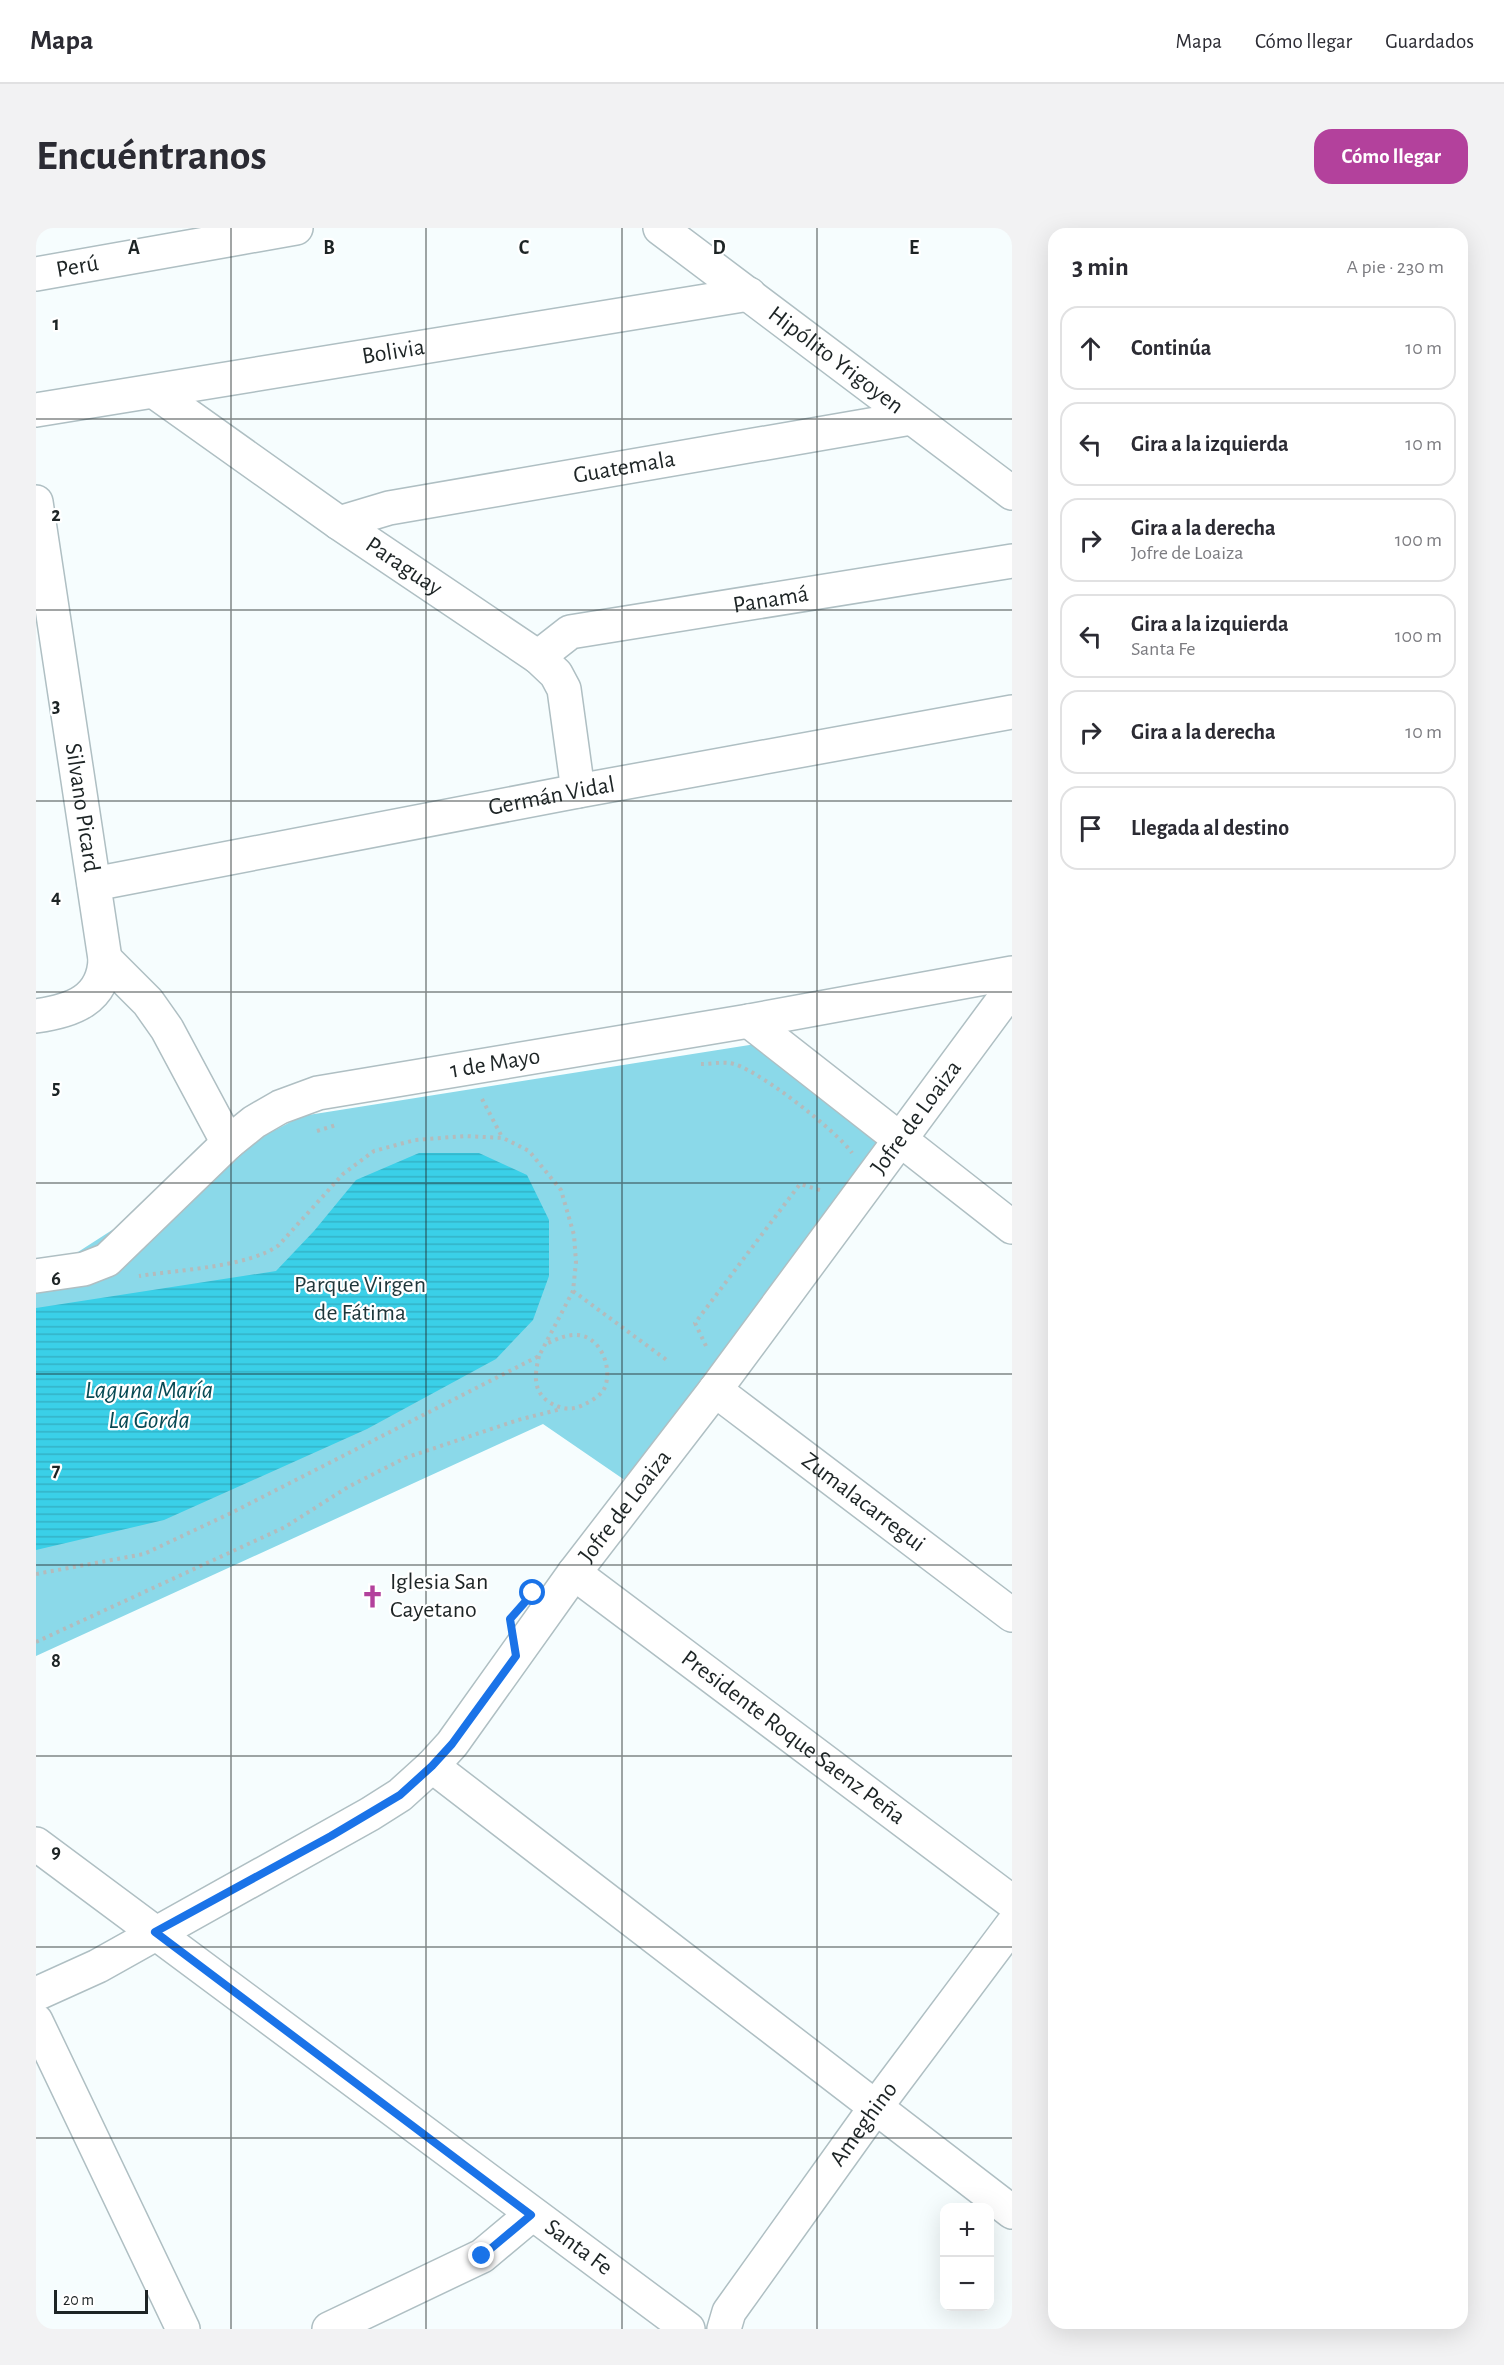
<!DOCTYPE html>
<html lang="es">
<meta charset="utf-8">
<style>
body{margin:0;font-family:"Alegreya Sans",sans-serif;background:#f2f2f3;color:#2b2b33}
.controls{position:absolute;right:18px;bottom:18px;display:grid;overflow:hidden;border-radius:12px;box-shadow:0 6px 24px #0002}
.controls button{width:54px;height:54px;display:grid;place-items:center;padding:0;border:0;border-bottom:2px solid #e1e1e2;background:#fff;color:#2b2b33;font:30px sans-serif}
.scale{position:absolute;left:18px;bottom:15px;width:94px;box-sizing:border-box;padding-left:6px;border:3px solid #1d2425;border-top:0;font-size:16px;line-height:21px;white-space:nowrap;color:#1d2425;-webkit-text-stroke:4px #fff;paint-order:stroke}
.stop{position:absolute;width:18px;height:18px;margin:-14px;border:4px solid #1a73e8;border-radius:50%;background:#fff}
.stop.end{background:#1a73e8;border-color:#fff;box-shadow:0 2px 6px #0008}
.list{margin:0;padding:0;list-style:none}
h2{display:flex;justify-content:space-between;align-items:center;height:78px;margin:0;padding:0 24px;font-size:26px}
h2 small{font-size:20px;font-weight:400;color:#7c7c81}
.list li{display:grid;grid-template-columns:39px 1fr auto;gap:18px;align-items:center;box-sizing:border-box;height:84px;margin:0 12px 12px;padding:0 12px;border:2px solid #e1e1e2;border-radius:18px}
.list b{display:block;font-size:22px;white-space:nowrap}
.list p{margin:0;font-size:20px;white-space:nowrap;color:#7c7c81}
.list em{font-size:20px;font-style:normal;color:#7c7c81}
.icon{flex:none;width:33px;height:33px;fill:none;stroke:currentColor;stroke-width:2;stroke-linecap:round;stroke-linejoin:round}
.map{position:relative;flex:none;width:976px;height:2101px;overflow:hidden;border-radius:18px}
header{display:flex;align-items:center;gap:36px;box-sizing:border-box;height:84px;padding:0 30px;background:#fff;border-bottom:2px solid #e1e1e2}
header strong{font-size:28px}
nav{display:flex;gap:33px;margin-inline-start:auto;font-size:21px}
.intro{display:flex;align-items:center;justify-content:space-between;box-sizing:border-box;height:144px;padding:0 36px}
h1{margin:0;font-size:42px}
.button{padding:15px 27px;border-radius:18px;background:#b3419c;color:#fff;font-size:21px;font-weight:700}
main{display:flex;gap:36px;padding:0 36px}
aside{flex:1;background:#fff;border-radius:18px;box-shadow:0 6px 24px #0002}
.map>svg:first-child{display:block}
.park{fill:#8bd9e9}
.water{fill:url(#water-rules)}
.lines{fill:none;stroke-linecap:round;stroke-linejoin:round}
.minor-casing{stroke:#afbfc3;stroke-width:36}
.path{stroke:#b4bbbc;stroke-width:4;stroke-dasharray:3 4.5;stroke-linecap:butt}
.minor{stroke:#fff;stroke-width:33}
.route{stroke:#1a73e8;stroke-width:8}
.grid{fill:none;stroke:#1d2425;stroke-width:1.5;stroke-opacity:0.55}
.labels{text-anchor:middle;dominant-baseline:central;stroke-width:4.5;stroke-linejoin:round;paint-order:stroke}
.street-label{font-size:24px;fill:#1d2425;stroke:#fff}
.park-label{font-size:24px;fill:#1e363a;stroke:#fff}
.poi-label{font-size:24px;fill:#1d2425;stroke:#fff;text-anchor:start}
.water-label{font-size:26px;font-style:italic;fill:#084a54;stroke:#fff}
.grid-label{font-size:20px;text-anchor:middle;font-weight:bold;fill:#1d2425;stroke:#fff;stroke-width:4.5;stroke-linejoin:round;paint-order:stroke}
</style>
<header>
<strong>Mapa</strong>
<nav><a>Mapa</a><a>Cómo llegar</a><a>Guardados</a></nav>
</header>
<div class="intro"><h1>Encuéntranos</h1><a class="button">Cómo llegar</a></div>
<main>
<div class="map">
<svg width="976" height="2101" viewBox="0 0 976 2101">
<defs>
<pattern id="water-rules" width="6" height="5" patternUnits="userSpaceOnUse" patternTransform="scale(1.5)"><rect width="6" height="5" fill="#3ad0e8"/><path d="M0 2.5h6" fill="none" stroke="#33b2c7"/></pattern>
</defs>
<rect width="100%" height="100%" fill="#f6fdfe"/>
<path class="park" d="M726 815 845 915 593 1255 507 1196 0 1428V1051L199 923 266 888Z"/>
<path class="water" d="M383 925H443L491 947 513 992V1048L497 1092 460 1131 331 1201 128 1292 0 1322V1080L240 1043 278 1003 320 952Z"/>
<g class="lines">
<defs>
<g id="minor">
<path id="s1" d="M624 0 976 265"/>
<path id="s2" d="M0 46 260 0"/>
<path id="s3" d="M119 164 303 295 502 429 520 446 528 461 542 563"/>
<path id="s4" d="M0 182 713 66"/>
<path id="s5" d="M0 274 69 731C68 772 36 783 0 788"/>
<path id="s6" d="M303 295 353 280 875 190"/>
<path id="s7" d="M502 429 534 404 976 333"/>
<path id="s8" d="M58 656 542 563 976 484"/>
<path d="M69 731 112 774 131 801 192 915"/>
<path d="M713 793 976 999"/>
<path id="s9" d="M0 1048 48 1041 71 1032 192 915 218 894 244 879 282 865 713 793 976 745"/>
<path id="s10" d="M679 1162 976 1387"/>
<path id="s11" d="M538 1345 976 1674"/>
<path d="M396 1538 976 1984"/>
<path id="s12" d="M0 1616 652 2101"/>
<path id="s13" d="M0 1766 62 1738 334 1586 364 1567 396 1538 416 1516 538 1345 679 1162 976 760"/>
<path d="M0 1793 147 2101"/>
<path d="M293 2101 446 2028 495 1987"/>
<path id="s14" d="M688 2101 693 2084 839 1880 976 1697"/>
</g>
</defs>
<use href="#minor" class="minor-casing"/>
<g class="path">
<path d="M665 836C674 836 685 834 693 835 717 837 802 904 816 925"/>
<path d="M446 871 466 909"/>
<path d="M281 903 300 897"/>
<path d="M537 1063 632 1133"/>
<path d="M670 1118 659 1095 764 956 787 963"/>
<path d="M503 1128C499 1145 496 1163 513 1174 524 1181 535 1183 547 1177 555 1173 565 1168 569 1159 577 1138 563 1106 539 1107 529 1107 521 1111 512 1115"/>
<path d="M0 1346 108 1326 195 1285 503 1128 537 1063 540 1034 538 1007 525 962 493 923 467 910 429 908 379 912 338 923 307 946 243 1017C214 1039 140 1042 103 1048"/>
<path d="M0 1414 249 1299 312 1259 369 1230 482 1192 525 1181"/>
</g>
<use href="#minor" class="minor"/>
</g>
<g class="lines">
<path class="route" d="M446 2028 495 1987 119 1704 295 1608 364 1567 396 1538 416 1516 480 1428 474 1391 497 1365"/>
</g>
<path class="grid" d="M195 0V2101M390 0V2101M586 0V2101M781 0V2101M0 191H976M0 382H976M0 573H976M0 764H976M0 955H976M0 1146H976M0 1337H976M0 1528H976M0 1719H976M0 1910H976"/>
<defs>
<symbol id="church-bare" viewBox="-9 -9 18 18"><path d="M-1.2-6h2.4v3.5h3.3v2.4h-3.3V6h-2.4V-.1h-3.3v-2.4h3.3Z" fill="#b3419c" stroke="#fff" stroke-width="2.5" paint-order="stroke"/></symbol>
</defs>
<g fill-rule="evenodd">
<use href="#church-bare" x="320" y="1352" width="33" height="33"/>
</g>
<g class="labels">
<g class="street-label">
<text stroke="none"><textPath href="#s2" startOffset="42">Perú</textPath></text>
<text stroke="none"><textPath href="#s4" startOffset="362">Bolivia</textPath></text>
<text stroke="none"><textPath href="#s1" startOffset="220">Hipólito Yrigoyen</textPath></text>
<text stroke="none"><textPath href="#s6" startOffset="291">Guatemala</textPath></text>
<text stroke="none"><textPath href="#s3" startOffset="304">Paraguay</textPath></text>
<text stroke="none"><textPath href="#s7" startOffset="244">Panamá</textPath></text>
<text stroke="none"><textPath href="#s8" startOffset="466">Germán Vidal</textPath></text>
<text stroke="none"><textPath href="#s5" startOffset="309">Silvano Picard</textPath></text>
<text stroke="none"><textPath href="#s9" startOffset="525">1 de Mayo</textPath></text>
<text stroke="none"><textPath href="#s13" startOffset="1268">Jofre de Loaiza</textPath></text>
<text stroke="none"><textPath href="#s10" startOffset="186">Zumalacarregui</textPath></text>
<text stroke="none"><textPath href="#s13" startOffset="782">Jofre de Loaiza</textPath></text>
<text stroke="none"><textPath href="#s11" startOffset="274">Presidente Roque Saenz Peña</textPath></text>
<text stroke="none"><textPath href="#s14" startOffset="249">Ameghino</textPath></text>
<text stroke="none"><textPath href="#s12" startOffset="676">Santa Fe</textPath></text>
</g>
<g class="park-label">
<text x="324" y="1057">Parque Virgen<tspan x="324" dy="28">de Fátima</tspan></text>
</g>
<g class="poi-label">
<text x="354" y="1354">Iglesia San<tspan x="354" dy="28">Cayetano</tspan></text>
</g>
<g class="water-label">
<text x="113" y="1162">Laguna María<tspan x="113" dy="30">La Gorda</tspan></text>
</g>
</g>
<g class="grid-label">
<text x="98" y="26">A</text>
<text x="293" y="26">B</text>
<text x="488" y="26">C</text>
<text x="683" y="26">D</text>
<text x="878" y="26">E</text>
<text x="20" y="102">1</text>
<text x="20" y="293">2</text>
<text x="20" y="484">3</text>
<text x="20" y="675">4</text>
<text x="20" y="866">5</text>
<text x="20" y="1057">6</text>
<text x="20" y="1248">7</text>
<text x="20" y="1439">8</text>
<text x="20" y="1630">9</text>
</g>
</svg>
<div class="controls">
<button>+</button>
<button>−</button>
</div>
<div class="scale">20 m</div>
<div class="stop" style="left:497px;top:1365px"></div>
<div class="stop end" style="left:446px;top:2028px"></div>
</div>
<aside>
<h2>3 min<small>A pie · 230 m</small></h2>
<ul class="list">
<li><svg class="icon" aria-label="ahead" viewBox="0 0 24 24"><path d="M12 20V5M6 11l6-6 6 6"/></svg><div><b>Continúa</b></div><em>10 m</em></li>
<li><svg class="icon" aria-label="left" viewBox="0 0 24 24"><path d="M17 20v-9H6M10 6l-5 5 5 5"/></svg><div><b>Gira a la izquierda</b></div><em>10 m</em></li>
<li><svg class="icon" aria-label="right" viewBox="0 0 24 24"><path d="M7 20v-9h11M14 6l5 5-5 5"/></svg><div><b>Gira a la derecha</b><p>Jofre de Loaiza</p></div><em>100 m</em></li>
<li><svg class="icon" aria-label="left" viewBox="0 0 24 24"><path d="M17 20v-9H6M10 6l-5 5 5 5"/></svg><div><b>Gira a la izquierda</b><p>Santa Fe</p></div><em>100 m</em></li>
<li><svg class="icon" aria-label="right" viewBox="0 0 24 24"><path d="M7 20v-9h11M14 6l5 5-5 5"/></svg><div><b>Gira a la derecha</b></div><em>10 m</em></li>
<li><svg class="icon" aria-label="arrive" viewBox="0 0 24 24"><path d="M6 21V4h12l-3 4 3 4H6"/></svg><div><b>Llegada al destino</b></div></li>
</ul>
</aside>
</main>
